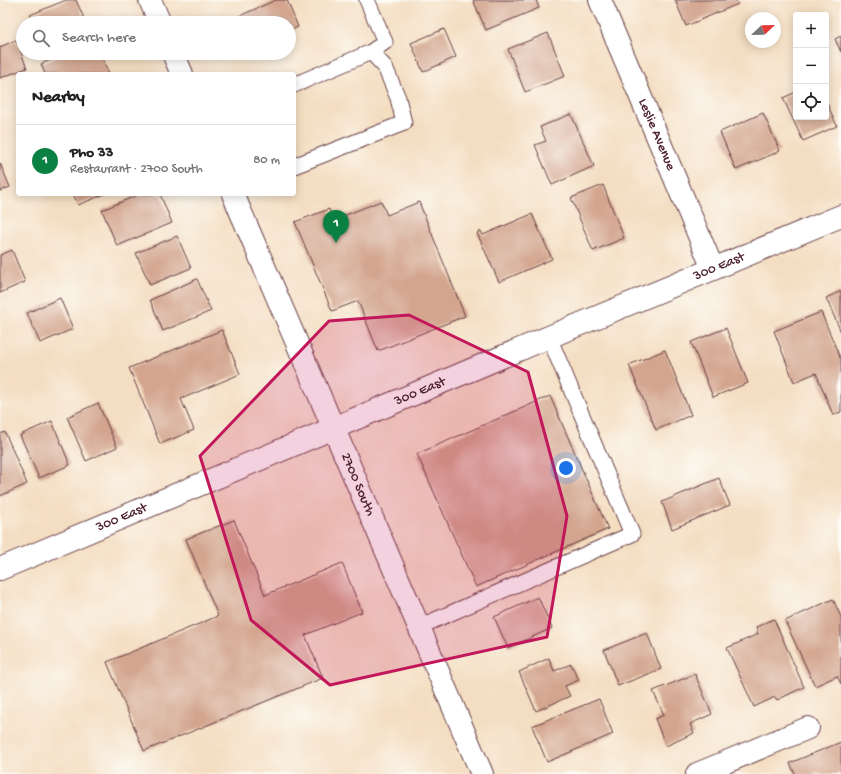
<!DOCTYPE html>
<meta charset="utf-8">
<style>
body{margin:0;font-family:"Gochi Hand",sans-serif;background:#f2f2f2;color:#222}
.controls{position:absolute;right:12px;top:12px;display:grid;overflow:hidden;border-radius:4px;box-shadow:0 2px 10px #0003}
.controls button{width:36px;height:36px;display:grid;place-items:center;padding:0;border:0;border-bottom:1px solid #e0e0e0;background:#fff;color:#222;font:20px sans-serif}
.compass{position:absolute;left:745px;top:12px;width:36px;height:36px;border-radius:50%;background:#fff;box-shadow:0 2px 10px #0003;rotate:67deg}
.you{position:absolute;left:566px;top:468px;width:14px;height:14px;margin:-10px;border:3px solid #fff;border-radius:50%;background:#1a73e8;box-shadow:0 0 0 6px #1a73e833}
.badge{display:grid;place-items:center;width:26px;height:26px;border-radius:50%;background:#0b8043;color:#fff;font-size:13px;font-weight:700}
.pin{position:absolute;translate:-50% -33px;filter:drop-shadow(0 1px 2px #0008)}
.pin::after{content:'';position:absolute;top:21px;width:14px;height:12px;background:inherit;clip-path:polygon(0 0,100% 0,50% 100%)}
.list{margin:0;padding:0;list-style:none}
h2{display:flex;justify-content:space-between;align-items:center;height:52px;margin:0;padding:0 16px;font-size:17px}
h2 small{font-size:13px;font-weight:400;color:#767676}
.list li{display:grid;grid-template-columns:26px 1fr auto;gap:12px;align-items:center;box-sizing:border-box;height:72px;padding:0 16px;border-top:1px solid #e0e0e0}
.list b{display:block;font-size:15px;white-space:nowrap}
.list p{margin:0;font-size:13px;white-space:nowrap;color:#767676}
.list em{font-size:13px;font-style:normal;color:#767676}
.icon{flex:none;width:22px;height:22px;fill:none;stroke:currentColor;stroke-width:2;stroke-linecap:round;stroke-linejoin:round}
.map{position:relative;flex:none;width:841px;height:774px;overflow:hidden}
.search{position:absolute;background:#fff;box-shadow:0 2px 10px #0003;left:16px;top:16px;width:280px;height:44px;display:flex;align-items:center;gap:10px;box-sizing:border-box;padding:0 14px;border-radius:22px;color:#767676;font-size:15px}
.panel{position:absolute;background:#fff;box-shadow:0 2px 10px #0003;left:16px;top:72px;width:280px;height:124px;border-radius:4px}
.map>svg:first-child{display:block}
.building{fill:#d3a58e}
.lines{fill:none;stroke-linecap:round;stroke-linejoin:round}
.lane-casing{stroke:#643c42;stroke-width:17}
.street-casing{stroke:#643c42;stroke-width:24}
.secondary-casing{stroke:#643c42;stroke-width:24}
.lane{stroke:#fff;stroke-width:15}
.street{stroke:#fff;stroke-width:22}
.secondary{stroke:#fff;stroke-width:22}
.marked{fill:#c2185b;fill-opacity:0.2;stroke:#c2185b;stroke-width:3;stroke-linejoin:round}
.labels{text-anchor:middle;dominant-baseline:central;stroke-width:3;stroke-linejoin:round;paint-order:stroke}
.street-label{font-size:14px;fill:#4a1f2b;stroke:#fdfcf7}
</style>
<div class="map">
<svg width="841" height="774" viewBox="0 0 841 774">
<rect width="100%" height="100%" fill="#fdfcf7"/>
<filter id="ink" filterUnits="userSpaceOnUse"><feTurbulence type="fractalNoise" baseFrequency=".025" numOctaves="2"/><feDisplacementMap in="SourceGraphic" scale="8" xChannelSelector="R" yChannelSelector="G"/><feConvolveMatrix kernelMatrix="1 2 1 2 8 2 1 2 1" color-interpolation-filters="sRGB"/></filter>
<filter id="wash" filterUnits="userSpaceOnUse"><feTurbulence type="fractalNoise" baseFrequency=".012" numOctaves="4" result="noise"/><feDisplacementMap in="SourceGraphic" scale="16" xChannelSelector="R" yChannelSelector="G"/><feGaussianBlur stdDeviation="0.9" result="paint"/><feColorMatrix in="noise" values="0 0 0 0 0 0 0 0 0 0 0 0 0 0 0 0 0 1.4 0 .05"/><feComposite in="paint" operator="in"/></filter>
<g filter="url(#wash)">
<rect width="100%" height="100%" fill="#f4dec2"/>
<g id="blocks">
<g class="building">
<path d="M66 0H76L86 23H33L30 15Z"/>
<path d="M276 0H287L298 27 289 31V23H232L230 20Z"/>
<path d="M473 0H536L539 8 486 30Z"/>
<path d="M675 0H736L738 4 686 26Z"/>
<path d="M444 29 456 57 423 72 411 43Z"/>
<path d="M548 33 565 76 525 92 508 49Z"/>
<path d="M841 36V52L835 39Z"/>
<path d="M16 40 27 68 0 78V47Z"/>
<path d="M68 53H100L109 74H45L41 64Z"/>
<path d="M796 92V117H826V101L837 126 803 141 783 98Z"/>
<path d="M763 113 780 151 736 170 720 132Z"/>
<path d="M571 114 594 166 552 185 535 145 546 141 540 127Z"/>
<path d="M0 163 10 187 0 191Z"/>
<path d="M603 185 624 238 593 251 571 198Z"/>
<path d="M73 194H105L78 205Z"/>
<path d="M140 194H160L172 223 117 246 102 210Z"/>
<path d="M381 201 387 215 419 202 465 316 378 351 358 301 332 311 295 222 329 209 333 220Z"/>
<path d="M532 214 552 259 499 282 477 233 481 231 483 235Z"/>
<path d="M177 236 191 268 150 285 136 253Z"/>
<path d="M12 250 25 282 0 293V255Z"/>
<path d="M197 279 211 311 163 331 150 300Z"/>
<path d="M841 291V332L826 298Z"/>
<path d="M60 298 73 329 40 343 27 313Z"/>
<path d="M821 312 841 360V412L833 415 816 373 794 382 774 331Z"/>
<path d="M726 328 748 383 713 397 691 342Z"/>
<path d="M222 330 240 374 181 399 194 430 160 444 129 368Z"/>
<path d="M665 350 691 415 656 430 629 365Z"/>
<path d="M550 396 608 529 476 587 417 454Z"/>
<path d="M98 403 117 447 86 461 67 417Z"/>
<path d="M52 421 70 465 39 478 20 435Z"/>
<path d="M5 432 27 484 0 496V434Z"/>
<path d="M719 478 730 505 672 529 662 502Z"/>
<path d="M234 520 265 595 342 563 362 612 305 635 323 678 144 751 107 662 218 616 186 539Z"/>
<path d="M538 597 552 628 508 648 494 617Z"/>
<path d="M833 599 841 617V684L837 676 815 686 785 621Z"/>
<path d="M774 619 804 687 777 700 775 697 754 707 727 648 758 634 756 627Z"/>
<path d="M647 633 661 669 618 686 604 650Z"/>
<path d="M549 658 554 671 571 664 579 680 565 686 570 696 536 711 519 672Z"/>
<path d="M695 674 712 714 690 724 694 733 666 746 655 719 664 715 653 691Z"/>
<path d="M599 699 613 734 547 762 532 726Z"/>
<path d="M841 742V774H795L790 763Z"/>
</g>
</g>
</g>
<g filter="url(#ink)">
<use href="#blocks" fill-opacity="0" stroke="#643c42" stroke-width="1"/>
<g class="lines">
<defs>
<g id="lane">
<path d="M294 85 371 52 385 42 367 0"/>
<path d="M294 166 404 123 398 98 385 67 371 52"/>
<path d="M419 627 632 534 549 337"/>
</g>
<g id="street">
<path id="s1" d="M600 0 713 269"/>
<path d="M697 774 808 728"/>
</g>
<g id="secondary">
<path d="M150 0 160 23"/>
<path d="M173 53 182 74"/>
<path id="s2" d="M233 194 482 774"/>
<path id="s3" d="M0 569 549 337 841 216"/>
</g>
</defs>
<use href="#lane" class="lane-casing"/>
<use href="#street" class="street-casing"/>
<use href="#secondary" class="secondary-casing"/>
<use href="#lane" class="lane"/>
<use href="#street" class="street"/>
<use href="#secondary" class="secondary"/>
</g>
</g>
<path class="marked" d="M409 315 528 372 567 516 547 637 330 685 251 620 200 456 329 321Z"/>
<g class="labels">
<g class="street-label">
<text stroke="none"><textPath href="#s1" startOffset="146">Leslie Avenue</textPath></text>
<text stroke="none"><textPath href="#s3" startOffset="780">300 East</textPath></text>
<text stroke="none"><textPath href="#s3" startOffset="456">300 East</textPath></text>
<text stroke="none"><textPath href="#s2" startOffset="316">2700 South</textPath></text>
<text stroke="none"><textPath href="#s3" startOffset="132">300 East</textPath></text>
</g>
</g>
</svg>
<div class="controls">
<button>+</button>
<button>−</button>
<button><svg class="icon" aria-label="locate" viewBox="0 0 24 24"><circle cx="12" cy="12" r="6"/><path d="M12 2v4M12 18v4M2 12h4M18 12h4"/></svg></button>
</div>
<svg class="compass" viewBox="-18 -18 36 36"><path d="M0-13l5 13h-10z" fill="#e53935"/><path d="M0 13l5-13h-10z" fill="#767676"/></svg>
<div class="you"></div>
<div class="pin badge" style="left:336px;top:243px">1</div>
<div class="search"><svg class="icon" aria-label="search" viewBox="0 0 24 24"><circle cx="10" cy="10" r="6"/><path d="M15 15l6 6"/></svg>Search here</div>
<section class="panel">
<h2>Nearby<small></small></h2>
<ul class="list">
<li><span class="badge">1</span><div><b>Pho 33</b><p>Restaurant · 2700 South</p></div><em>80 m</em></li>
</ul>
</section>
</div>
